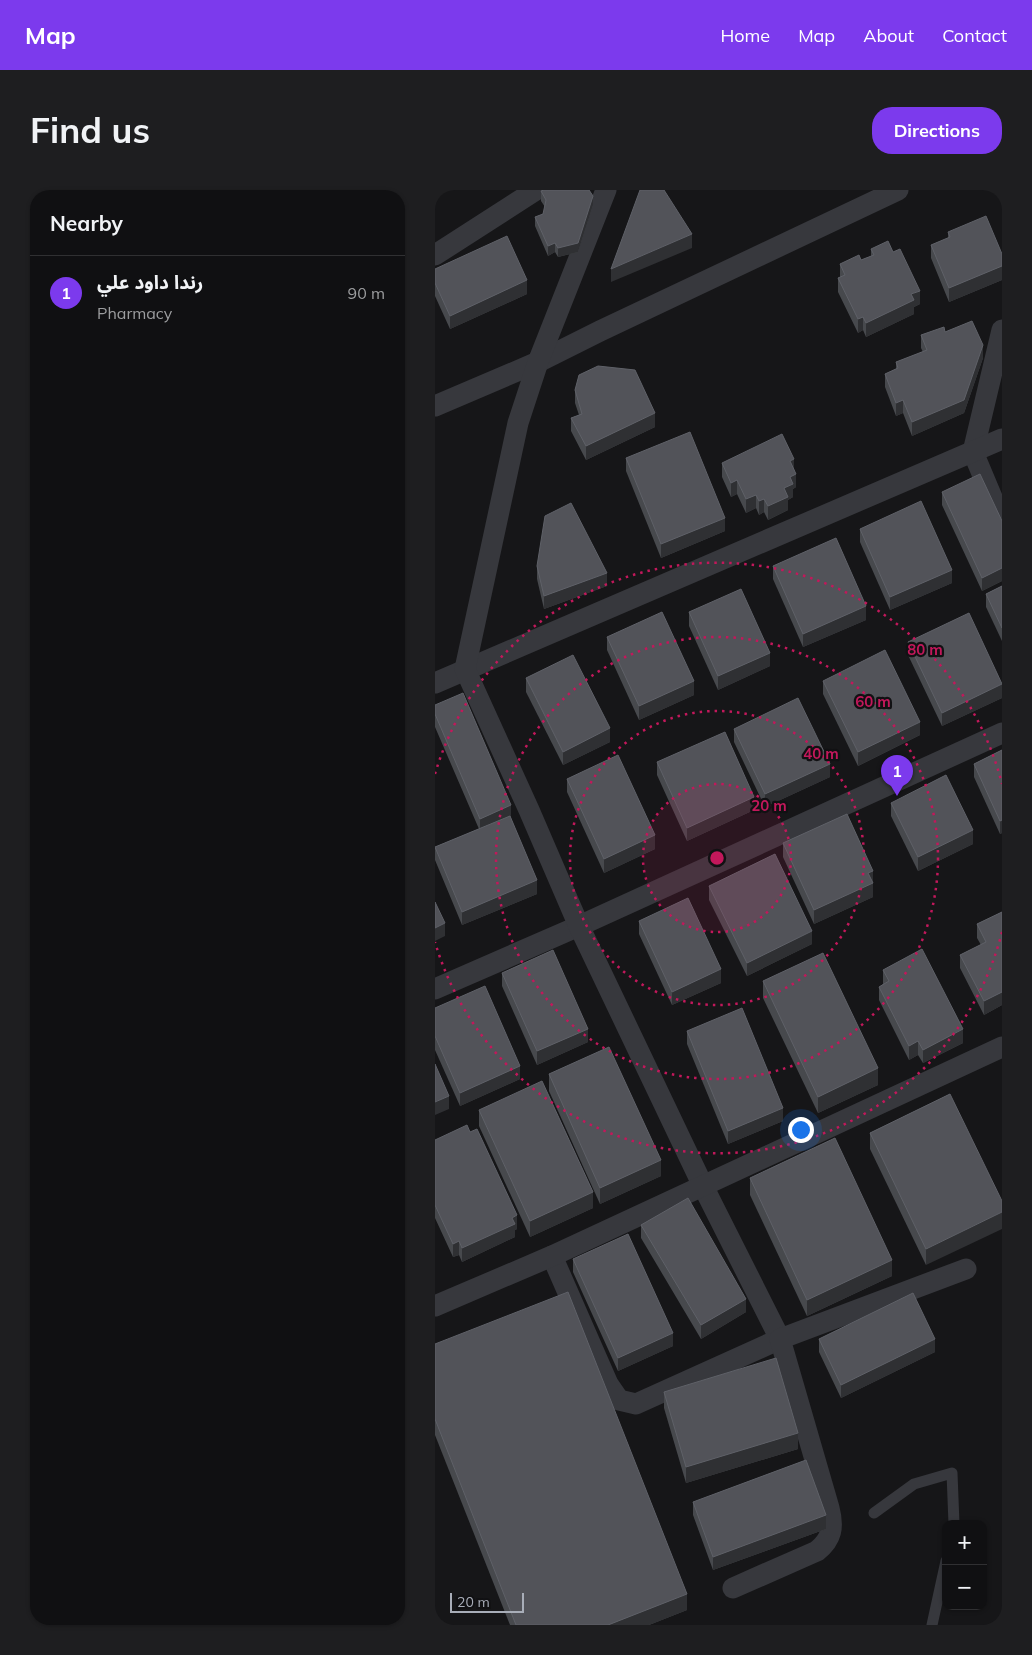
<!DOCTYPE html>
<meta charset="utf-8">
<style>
body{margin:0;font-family:Mulish,"Noto Sans Arabic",sans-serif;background:#1e1e20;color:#f1f3f6}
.controls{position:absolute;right:15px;bottom:15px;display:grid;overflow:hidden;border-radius:10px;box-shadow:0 1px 4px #0004}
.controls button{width:45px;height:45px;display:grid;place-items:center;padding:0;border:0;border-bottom:1px solid #303032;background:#101012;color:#f1f3f6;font:25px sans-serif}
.scale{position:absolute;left:15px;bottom:12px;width:74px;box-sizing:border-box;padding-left:5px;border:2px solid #a8adb8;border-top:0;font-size:14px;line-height:18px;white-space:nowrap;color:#a8adb8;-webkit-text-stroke:4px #111113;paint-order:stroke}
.you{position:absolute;left:365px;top:939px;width:18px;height:18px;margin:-12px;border:4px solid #fff;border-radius:50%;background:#1a73e8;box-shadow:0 0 0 8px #1a73e833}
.badge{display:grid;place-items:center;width:32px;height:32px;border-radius:50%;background:#7c3aed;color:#fff;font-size:16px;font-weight:700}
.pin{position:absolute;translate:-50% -41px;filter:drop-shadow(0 1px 2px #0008)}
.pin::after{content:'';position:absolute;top:26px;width:18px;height:15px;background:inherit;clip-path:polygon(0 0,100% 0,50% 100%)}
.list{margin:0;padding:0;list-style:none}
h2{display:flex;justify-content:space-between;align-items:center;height:65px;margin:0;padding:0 20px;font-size:21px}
h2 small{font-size:16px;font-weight:400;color:#9c9d9f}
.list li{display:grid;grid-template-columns:32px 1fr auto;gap:15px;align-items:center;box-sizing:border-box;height:75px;padding:0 20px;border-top:1px solid #303032}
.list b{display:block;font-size:19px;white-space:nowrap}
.list p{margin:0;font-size:16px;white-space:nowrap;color:#9c9d9f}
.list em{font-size:16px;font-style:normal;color:#9c9d9f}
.map{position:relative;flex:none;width:567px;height:1435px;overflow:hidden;border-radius:20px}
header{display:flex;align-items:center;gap:30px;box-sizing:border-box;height:70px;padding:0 25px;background:#7c3aed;color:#fff}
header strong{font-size:24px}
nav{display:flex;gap:28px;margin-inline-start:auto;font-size:18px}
.intro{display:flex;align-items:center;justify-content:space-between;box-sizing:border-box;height:120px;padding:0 30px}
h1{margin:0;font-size:35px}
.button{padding:12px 22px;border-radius:20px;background:#7c3aed;color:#fff;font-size:18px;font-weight:700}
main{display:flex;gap:30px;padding:0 30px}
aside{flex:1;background:#101012;border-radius:20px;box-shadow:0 1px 4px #0004}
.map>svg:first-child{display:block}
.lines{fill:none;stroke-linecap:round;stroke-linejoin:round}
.service{stroke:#37383d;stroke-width:11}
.minor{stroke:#37383d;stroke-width:21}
.wall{fill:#47494d}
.shaded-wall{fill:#2f3033}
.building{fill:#525359;stroke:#5f6168}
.ring{fill:none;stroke:#c2185b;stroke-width:2.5;stroke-dasharray:2.5 5}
.centre{fill:#c2185b;stroke:#111113;stroke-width:2.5}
.ring-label{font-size:15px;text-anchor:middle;font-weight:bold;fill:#c2185b;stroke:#111113;stroke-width:4.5;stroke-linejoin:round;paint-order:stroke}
</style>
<header>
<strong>Map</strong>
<nav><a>Home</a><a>Map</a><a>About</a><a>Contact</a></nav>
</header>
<div class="intro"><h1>Find us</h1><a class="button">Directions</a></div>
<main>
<aside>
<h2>Nearby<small></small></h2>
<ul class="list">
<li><span class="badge">1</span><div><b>رندا داود علي</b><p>Pharmacy</p></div><em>90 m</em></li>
</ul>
</aside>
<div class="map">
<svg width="567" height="1435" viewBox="0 0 567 1435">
<rect width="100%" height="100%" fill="#161618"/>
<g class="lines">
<g class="service">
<path d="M439 1323 479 1294 517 1283 519 1334"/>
<path d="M497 1435 511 1371"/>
</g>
<g class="minor">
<path d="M0 65 101 0"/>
<path d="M567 140 538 262 567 331"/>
<path d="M0 216 103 172 165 141 463 0"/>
<path d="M0 493 567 249"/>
<path d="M0 799 144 736 567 543"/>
<path d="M117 1066 173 1194 184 1210 201 1214 345 1149 268 996 144 736 94 620 30 479 83 233 103 172 171 0"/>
<path d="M0 1116 117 1066 567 857"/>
<path d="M298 1398 382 1361C397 1349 399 1337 394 1318L345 1149 531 1079"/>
</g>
</g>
<g class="wall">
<path d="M106 1 158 15 143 62 123 67 120 62 113 66 100 36V27L108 24 110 17 106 11Z"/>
<path d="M513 42 567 64V90L514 112 496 68V55L513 48Z"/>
<path d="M436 59 485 114 479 117V124L431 147 428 140 423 143 403 102V88L405 87V74L426 70 436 66Z"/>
<path d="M0 79 92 104 15 139 0 106Z"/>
<path d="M510 142 548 168 529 223 477 246 468 223 461 226 450 197V184L461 179V172L488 162 486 158V145Z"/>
<path d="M140 200 220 237 151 270 136 241V228L144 225 140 213Z"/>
<path d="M191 268 290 341 226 368 191 281Z"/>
<path d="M287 273 359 278 361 297 358 299V307L353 310V320L333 330 329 322 324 325 321 318 311 323 302 304 296 307 287 287Z"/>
<path d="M507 302 567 331V391L547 401 507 315Z"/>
<path d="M425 339 517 393 455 420 425 352Z"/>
<path d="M102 376 172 396 109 419 102 389Z"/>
<path d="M338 376 431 430 368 457 338 389Z"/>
<path d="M567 396V451L551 417V404Z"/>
<path d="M254 422 335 476 283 500 254 436Z"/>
<path d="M172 447 259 505 204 530 172 460Z"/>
<path d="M473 452 567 508 507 536 473 465Z"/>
<path d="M91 488 175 552 128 575 91 502Z"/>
<path d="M388 491 485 545 423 576 388 504Z"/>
<path d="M0 515 76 628 102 704 27 735 0 670V657L44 639 0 537Z"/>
<path d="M299 539 395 587 330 617 299 552Z"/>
<path d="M567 560V643L565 644 539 587V574Z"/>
<path d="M222 572 319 620 252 651 222 585Z"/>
<path d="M132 589 220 659 169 683 132 602Z"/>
<path d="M456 613 538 654 483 681 456 626Z"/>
<path d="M348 653 438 692V707L379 734 348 667Z"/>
<path d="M274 696 377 754 312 786 274 710Z"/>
<path d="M567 722V815L549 825 525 778V765L546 755 542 748V734Z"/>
<path d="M204 731 286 793 237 815 204 744Z"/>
<path d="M448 780 528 853 488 873 483 865 474 870 444 810V797L448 794Z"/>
<path d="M67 783 153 852 102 875 67 796Z"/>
<path d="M328 791 443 895 383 923 328 808Z"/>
<path d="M0 818 85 889 25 916 0 860Z"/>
<path d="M252 841 348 931 293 954 252 854Z"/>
<path d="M114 884 226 986 165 1014 114 901Z"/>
<path d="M515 904 491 1075 435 959V943Z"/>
<path d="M44 920 158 1018 95 1047 44 936Z"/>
<path d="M0 950 82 1039 80 1040V1047L27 1072 24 1065 18 1067 0 1028Z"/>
<path d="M315 988 457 1086 372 1126 315 1005Z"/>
<path d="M206 1035 311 1122 266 1149 206 1048Z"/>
<path d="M138 1069 238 1156 183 1181 138 1082Z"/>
<path d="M384 1149 500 1162 406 1208 384 1162Z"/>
<path d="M0 1154 252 1420 214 1435H75L0 1245Z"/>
<path d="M229 1202 363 1259 251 1293 229 1218Z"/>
<path d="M258 1312 391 1339 278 1380 258 1325Z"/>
</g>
<g class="shaded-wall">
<path d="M158 6V15L143 62 123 67V58Z"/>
<path d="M257 44V58L176 92V79Z"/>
<path d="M120 53V62L113 66V56Z"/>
<path d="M567 76V90L514 112V98Z"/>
<path d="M92 90V104L15 139V126Z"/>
<path d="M485 101V114L479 117V124L431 147V133L476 104Z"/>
<path d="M428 127V140L423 143V129Z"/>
<path d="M548 155V168L529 223 477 246V232Z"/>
<path d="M468 210V223L461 226V213Z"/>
<path d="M220 223V237L151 270V256Z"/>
<path d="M359 269V282L355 271Z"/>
<path d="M361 284V297L358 299V307L353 310V320L333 330V316L349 298 355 287Z"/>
<path d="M302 290V304L296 307V293Z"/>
<path d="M321 305V318L311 323V309Z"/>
<path d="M329 309V322L324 325V311Z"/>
<path d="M290 328V341L226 368V354Z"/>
<path d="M567 378V391L547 401V388Z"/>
<path d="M517 380V393L455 420V407Z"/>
<path d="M172 383V396L109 419V406Z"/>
<path d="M431 416V430L368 457V444Z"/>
<path d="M335 463V476L283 500V486Z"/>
<path d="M259 491V505L204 530V516Z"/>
<path d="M567 494V508L507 536V523Z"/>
<path d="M485 532V545L423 576V562Z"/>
<path d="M175 538V552L128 575V562Z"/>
<path d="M395 574V587L330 617V604Z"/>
<path d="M319 607V620L252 651V638Z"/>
<path d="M76 615V629L45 642V629Z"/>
<path d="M567 630V643L565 644V631Z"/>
<path d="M538 640V654L483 681V667Z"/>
<path d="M220 645V659L169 683V669Z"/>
<path d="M438 681V707L379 734V720L433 683Z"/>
<path d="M102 690V704L27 735V722Z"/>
<path d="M10 733V746L0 751V738Z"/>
<path d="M377 741V754L312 786V773Z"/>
<path d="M286 779V793L237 815V802Z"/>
<path d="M567 802V815L549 825V811Z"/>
<path d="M153 839V852L102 875V861Z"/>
<path d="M528 839V853L488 873V860Z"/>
<path d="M483 851V865L474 870V856Z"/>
<path d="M85 876V889L25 916V903Z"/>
<path d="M443 878V895L383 923V907Z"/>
<path d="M14 906V919L0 925V912Z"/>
<path d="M348 918V931L293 954V941Z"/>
<path d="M226 970V986L165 1014V998Z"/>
<path d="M158 1002V1018L95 1047V1031Z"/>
<path d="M567 1022V1039L491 1075V1059Z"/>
<path d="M82 1025V1039L80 1040V1047L27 1072V1058Z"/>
<path d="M24 1051V1065L18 1067V1054Z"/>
<path d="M457 1070V1086L372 1126V1110Z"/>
<path d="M311 1109V1122L266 1149V1135Z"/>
<path d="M238 1143V1156L183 1181V1168Z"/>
<path d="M500 1149V1162L406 1208V1195Z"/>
<path d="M363 1243V1259L251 1293V1277Z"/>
<path d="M391 1325V1339L278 1380V1367Z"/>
<path d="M252 1404V1420L214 1435H173Z"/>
</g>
<g class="building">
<path d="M109 0H154L158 6 143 53 123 58 120 53 113 56 100 27 108 24 111 10 106 1Z"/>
<path d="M205 0H229L257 44 176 79Z"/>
<path d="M551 26 567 64V76L514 98 496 55 515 47 513 42Z"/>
<path d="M72 46 92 90 15 126 0 93V79Z"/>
<path d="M453 51 458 62 465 59 485 101 476 104 479 110 431 133 428 127 423 129 403 88 410 85 405 74 424 65 426 70 439 65 436 59Z"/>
<path d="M537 131 548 155 529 210 477 232 468 210 461 213 450 184 463 178 461 172 492 160 486 145 509 137 510 142Z"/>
<path d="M163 176 200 180 220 223 151 256 136 228 147 224 140 200 144 185Z"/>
<path d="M255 242 290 328 226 354 191 268Z"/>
<path d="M347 244 359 269 355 271 361 284 355 287 358 294 349 298 353 307 333 316 329 309 324 311 321 305 311 309 302 290 296 293 287 273Z"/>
<path d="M545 284 567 331V378L547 388 507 302Z"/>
<path d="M486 311 517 380 455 407 425 339Z"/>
<path d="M136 313 172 383 109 406 102 376 110 326Z"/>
<path d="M401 348 431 416 368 444 338 376Z"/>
<path d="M567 396V438L551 404Z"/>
<path d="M306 399 335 463 283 486 254 422Z"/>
<path d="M227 422 259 491 204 516 172 447Z"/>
<path d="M534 423 567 494 507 523 473 452Z"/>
<path d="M450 460 485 532 423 562 388 491Z"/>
<path d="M138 465 175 538 128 562 91 488Z"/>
<path d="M28 503 76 615 45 629 0 524V515Z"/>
<path d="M363 508 395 574 330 604 299 539Z"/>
<path d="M290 542 319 607 252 638 222 572Z"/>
<path d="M567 560V630L565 631 539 574Z"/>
<path d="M183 565 220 645 169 669 132 589Z"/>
<path d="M511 585 538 640 483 667 456 613Z"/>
<path d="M412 624 438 681 433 683 438 693 379 720 348 653Z"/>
<path d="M75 626 102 690 27 722 0 657Z"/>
<path d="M340 664 377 741 312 773 274 696Z"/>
<path d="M253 708 286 779 237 802 204 731Z"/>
<path d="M0 712 10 733 0 738Z"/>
<path d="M567 722V802L549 811 525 765 551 752 542 734Z"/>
<path d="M487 759 528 839 488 860 483 851 474 856 444 797 454 791 448 780Z"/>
<path d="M118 760 153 839 102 861 67 783Z"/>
<path d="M388 763 443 878 383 907 328 791Z"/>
<path d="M50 796 85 876 25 903 0 846V818Z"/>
<path d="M307 818 348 918 293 941 252 841Z"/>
<path d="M174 857 226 970 165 998 114 884Z"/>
<path d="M0 874 14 906 0 912Z"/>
<path d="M107 891 158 1002 95 1031 44 920Z"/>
<path d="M515 904 567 1011V1022L491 1059 435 943Z"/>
<path d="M32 935 35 942 42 939 82 1025 77 1028 80 1034 27 1058 24 1051 18 1054 0 1015V950Z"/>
<path d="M400 948 457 1070 372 1110 315 988Z"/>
<path d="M253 1008 311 1109 266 1135 206 1035Z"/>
<path d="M193 1044 238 1143 183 1168 138 1069Z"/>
<path d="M133 1102 252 1404 173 1435H81L0 1229V1154Z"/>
<path d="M478 1103 500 1149 406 1195 384 1149Z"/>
<path d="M341 1168 363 1243 251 1277 229 1202Z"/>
<path d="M371 1270 391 1325 278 1367 258 1312Z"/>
</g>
<circle cx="282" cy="668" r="74" fill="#c2185b" fill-opacity=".12"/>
<g class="ring">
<circle cx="282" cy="668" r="74"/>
<circle cx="282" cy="668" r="147"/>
<circle cx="282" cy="668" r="221"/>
<path d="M567 742A294 294 0 0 1 0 752M0 584A294 294 0 0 1 567 594"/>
</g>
<circle cx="282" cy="668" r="8" class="centre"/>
<g class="ring-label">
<text x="490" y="465">80 m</text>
<text x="438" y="517">60 m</text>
<text x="386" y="569">40 m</text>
<text x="334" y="621">20 m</text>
</g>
</svg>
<div class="controls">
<button>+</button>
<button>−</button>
</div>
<div class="scale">20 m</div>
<div class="you"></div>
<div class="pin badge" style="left:462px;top:606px">1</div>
</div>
</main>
